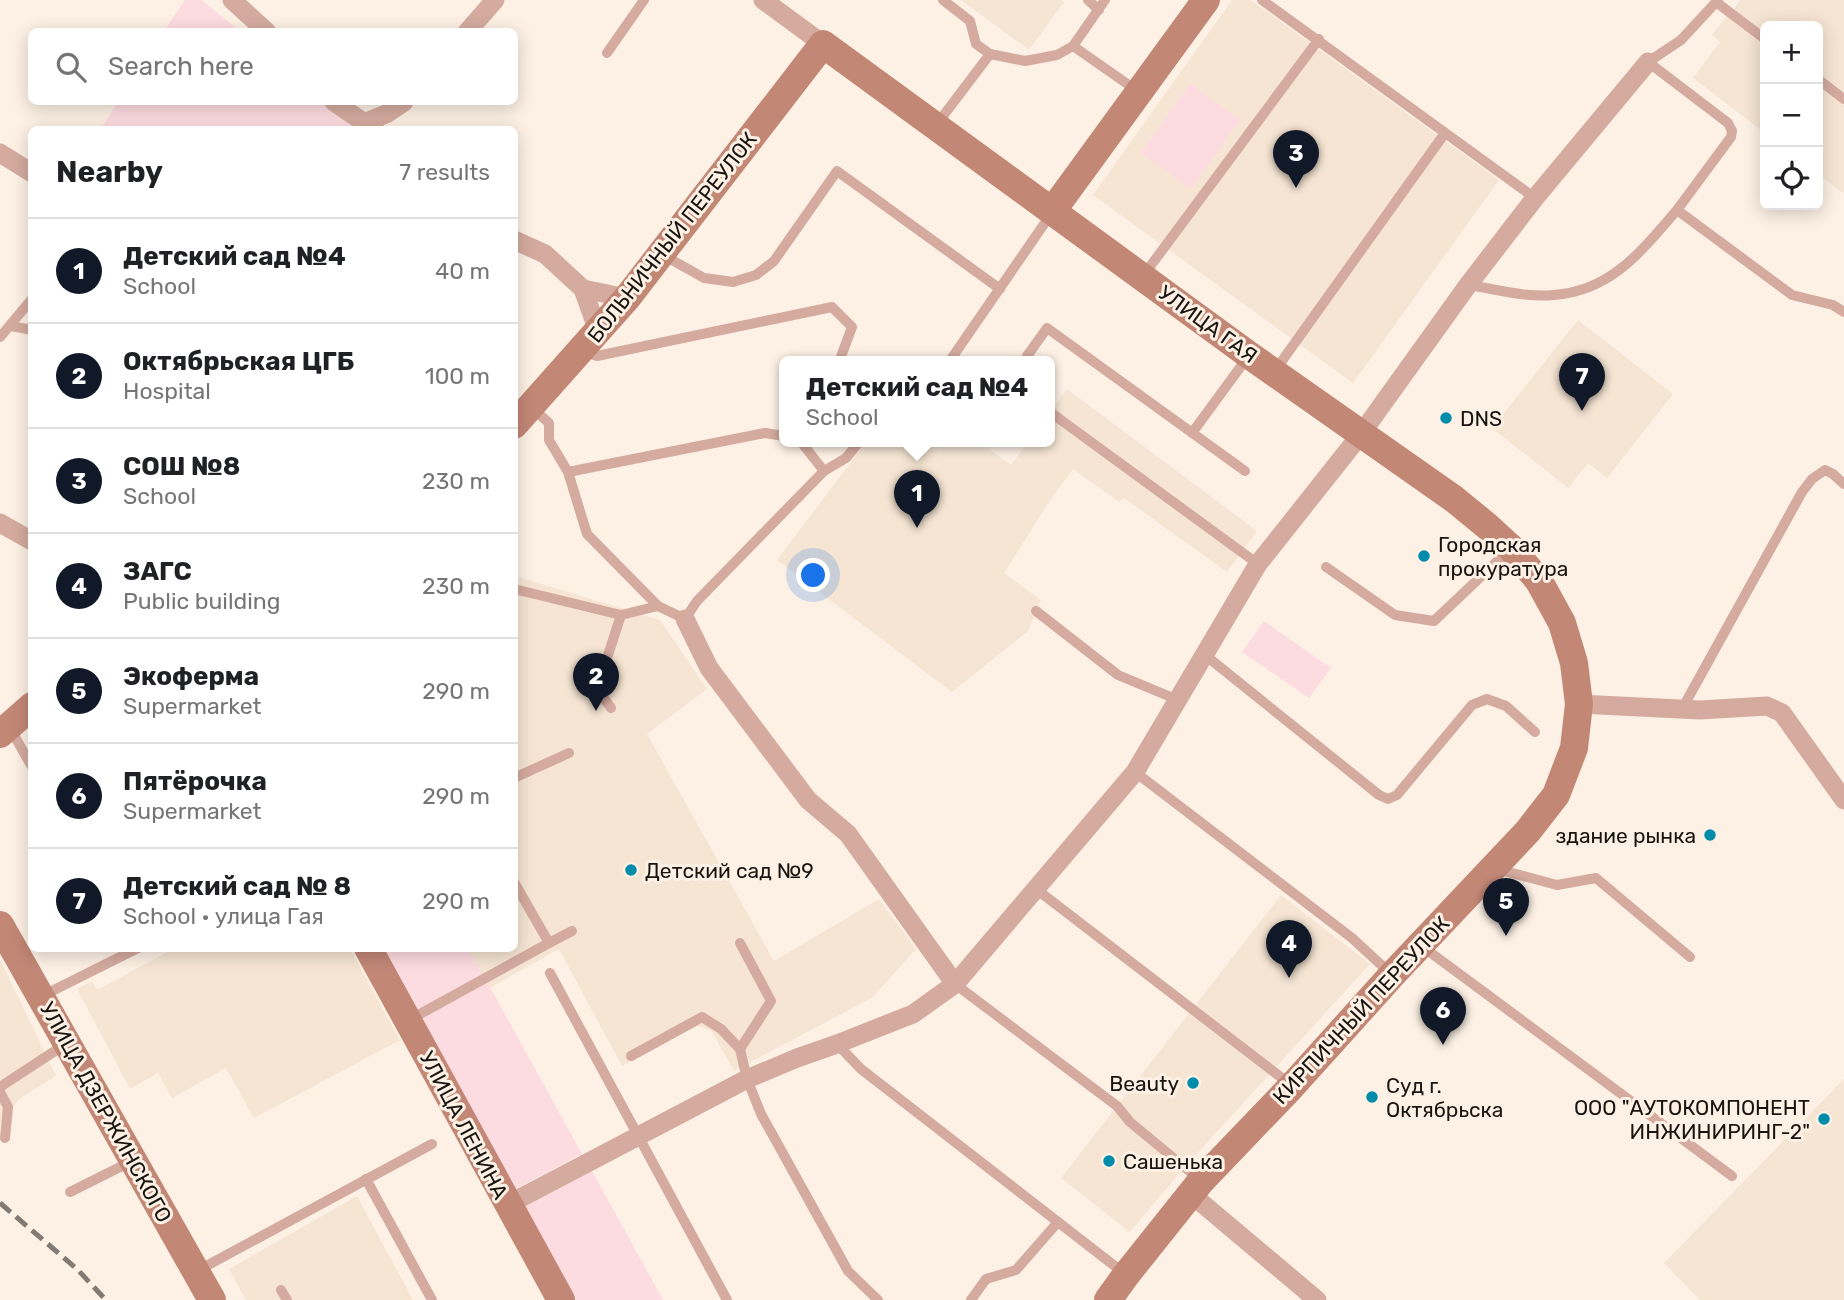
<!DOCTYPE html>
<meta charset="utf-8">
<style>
body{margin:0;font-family:Rubik,sans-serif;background:#f6f6f6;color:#202124}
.controls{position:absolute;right:21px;top:21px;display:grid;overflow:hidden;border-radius:10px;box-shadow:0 4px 18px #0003}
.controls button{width:63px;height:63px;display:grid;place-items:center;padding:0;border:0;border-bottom:2px solid #e0e0e0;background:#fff;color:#202124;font:35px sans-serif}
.you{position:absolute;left:814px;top:576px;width:24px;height:24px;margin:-18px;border:5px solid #fff;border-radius:50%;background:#1a73e8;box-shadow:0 0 0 10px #1a73e833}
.badge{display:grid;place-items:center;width:46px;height:46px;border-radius:50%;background:#111827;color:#fff;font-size:23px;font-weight:700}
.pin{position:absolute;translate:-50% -58px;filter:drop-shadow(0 2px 4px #0008)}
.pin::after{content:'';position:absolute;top:37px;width:24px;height:21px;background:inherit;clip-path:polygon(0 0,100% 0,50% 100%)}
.popup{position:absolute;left:779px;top:356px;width:276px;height:91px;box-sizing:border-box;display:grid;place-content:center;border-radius:10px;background:#fff;filter:drop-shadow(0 2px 5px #0005);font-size:23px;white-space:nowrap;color:#757577}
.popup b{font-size:26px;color:#202124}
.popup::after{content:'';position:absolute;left:50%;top:100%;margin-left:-14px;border:14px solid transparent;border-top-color:#fff}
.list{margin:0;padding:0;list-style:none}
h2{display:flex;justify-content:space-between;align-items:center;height:91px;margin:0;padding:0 28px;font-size:30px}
h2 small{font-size:23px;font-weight:400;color:#757577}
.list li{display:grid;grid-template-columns:46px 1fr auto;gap:21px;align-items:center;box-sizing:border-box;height:105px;padding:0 28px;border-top:2px solid #e0e0e0}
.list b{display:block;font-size:26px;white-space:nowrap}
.list p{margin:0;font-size:23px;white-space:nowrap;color:#757577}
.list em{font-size:23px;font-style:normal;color:#757577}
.icon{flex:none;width:38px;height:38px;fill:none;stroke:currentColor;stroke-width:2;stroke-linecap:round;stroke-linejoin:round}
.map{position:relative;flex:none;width:1844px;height:1300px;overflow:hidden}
.search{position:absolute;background:#fff;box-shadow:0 4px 18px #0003;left:28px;top:28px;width:490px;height:77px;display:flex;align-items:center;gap:18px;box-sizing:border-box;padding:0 24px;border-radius:10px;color:#757577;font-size:26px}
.panel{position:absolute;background:#fff;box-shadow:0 4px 18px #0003;left:28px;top:126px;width:490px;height:826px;border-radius:10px}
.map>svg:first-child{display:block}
.built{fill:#f6e5d3}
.green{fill:#fddce1}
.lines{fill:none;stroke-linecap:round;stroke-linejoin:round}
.lane{stroke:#d5ab9f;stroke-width:10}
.street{stroke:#d5ab9f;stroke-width:19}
.secondary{stroke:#c38776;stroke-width:28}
.rail{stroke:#827b73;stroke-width:5;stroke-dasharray:14 7;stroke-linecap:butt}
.poi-dot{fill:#008caa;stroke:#fdf1e5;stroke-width:2.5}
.labels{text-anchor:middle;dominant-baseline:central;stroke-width:6;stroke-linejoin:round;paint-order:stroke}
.street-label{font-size:21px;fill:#181410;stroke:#fdf1e5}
.poi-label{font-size:21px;fill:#181410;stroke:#fdf1e5;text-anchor:start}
</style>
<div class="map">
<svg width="1844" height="1300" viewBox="0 0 1844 1300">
<rect width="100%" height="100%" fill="#fdf1e5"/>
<g class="built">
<path d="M961 0H1062L1064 2 1029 50Z"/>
<path d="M1232 0H1251L1499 180 1353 383 1093 195Z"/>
<path d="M1740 0H1844V92L1818 72V26H1765V32L1734 9Z"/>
<path d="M1728 15 1765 44V133L1693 78 1720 42 1712 35Z"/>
<path d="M1818 84 1844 105V194L1818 174Z"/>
<path d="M1578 320 1673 394 1607 478 1588 463 1568 488 1492 428Z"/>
<path d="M1067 389 1257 531 1227 572 1124 498 1119 502 1073 469 1053 496 1004 573 1041 600 1028 631 952 692 777 560 866 442H979L1011 465 1028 442H1050V412Z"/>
<path d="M515 576 660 620 707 689 647 734 774 961 879 899 916 949 873 997 734 1071 711 1030 697 1026 622 1066 559 949 490 988 469 949 514 948Z"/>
<path d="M1281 895 1370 964 1184 1168 1130 1232 1061 1178Z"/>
<path d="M173 949H350L400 1040 254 1118 226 1068 172 1098 158 1073 130 1089 77 989 92 981 97 990Z"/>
<path d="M0 959 56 1076 19 1099 0 1124Z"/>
<path d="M1844 1079V1300H1700L1664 1263Z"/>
<path d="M357 1196 413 1300H246L229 1269Z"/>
</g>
<g class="green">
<path d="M185 0H201L240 31H164Z"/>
<path d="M1190 84 1240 120 1191 189 1141 153Z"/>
<path d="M118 102H326L361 130H100Z"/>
<path d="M1264 621 1331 668 1309 698 1242 652Z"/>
<path d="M382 949H469L582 1154 515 1189Z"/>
<path d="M592 1171 663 1300H576L524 1207Z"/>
</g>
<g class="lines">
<g class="lane">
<path d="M943 0 970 21 976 44 990 54 1025 61 1057 55 1073 46 1105 0"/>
<path d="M1088 0 1099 10"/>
<path d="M1262 0 1535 198"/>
<path d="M1716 2 1765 39"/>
<path d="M1073 46 1136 90"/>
<path d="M607 53 644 0"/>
<path d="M1818 79 1844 99"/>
<path d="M937 124 990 54"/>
<path d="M1677 210 1731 137 1732 131 1728 123 1648 62 1681 40 1718 0"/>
<path d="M663 255 704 278 733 282 756 275 774 261 837 171 1000 289"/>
<path d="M1143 276 1319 39"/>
<path d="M1468 285C1496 289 1526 298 1554 295 1612 291 1642 250 1677 210L1792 295 1833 305 1844 312"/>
<path d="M11 326 32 330"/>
<path d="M0 337 32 299"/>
<path d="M584 352 597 356 832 307 852 327 839 362"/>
<path d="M1027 356 1047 328 1245 471"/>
<path d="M949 362 1051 214"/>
<path d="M1274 372 1445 133"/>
<path d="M531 407 549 423V440L568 472 765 433 784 436"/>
<path d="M1050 412 1258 564"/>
<path d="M1192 433 1247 358"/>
<path d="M801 442 824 471"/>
<path d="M568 472 587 534 658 606 685 619 697 601 824 471 846 458 859 442"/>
<path d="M1326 567 1395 615 1434 621 1509 550"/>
<path d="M514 589 621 615 658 606"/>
<path d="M1036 611 1118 675 1178 700"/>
<path d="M1205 655 1379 795 1388 799 1397 795 1472 705 1487 699 1506 706 1535 732"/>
<path d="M611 708 597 689 621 615"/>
<path d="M1682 709 1802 492 1812 479 1825 470 1833 474 1844 484"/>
<path d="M10 728 32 767"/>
<path d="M1135 772 1352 938 1390 973"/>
<path d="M514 778 569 753"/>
<path d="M1497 869 1557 885 1596 878 1690 957"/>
<path d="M1036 889 1291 1085"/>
<path d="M549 943 572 931"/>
<path d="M1423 947 1732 1176"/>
<path d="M550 973 727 1300"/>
<path d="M955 984 1117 1106 1130 1122 1200 1180"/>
<path d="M42 996 138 948"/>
<path d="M411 1019 549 943 514 882"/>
<path d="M837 1044 861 1069 1125 1274"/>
<path d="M740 1049 771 1001 740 943"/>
<path d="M631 1056 702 1017 721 1029 740 1049 747 1079 761 1114 848 1271 878 1300"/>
<path d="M0 1087 64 1045"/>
<path d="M0 1092 8 1107 5 1138"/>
<path d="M366 1179 432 1300"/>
<path d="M70 1192 130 1162"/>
<path d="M197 1271 432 1144"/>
<path d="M281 1290 287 1300"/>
<path d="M971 1300 986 1279 1016 1270 1058 1222"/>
</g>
<g class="street">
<path d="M232 0 267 32"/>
<path d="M763 0 823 44"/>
<path d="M467 32 495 0"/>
<path d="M334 102 375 130"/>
<path d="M366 122 386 114 404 102"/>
<path d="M0 153 32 173"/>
<path d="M514 240 545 254 583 289 598 331"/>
<path d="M583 289 627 298"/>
<path d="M0 523 32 541"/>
<path d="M685 619 709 668 808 800 848 834 955 984"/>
<path d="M1579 704 1700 710 1767 706 1782 713 1844 800"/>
<path d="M1191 1194 1317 1300"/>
<path d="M507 1205 747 1079 797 1058 837 1044 913 1014 955 984 1135 772 1258 564 1361 434 1468 285 1535 198 1648 62"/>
</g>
<g class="secondary">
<path d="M1053 210 1206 0"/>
<path d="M514 425 627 298 823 44 1249 355 1454 499 1487 526 1511 548 1539 581 1562 623 1574 663 1579 704 1574 748 1556 795 1528 831 1392 975 1292 1086 1201 1181 1126 1275 1108 1300"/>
<path d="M0 734 32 706"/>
<path d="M0 925 212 1300"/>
<path d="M368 948 561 1300"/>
</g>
<path class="rail" d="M0 1203 77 1269 106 1300"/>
</g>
<g class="poi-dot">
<circle cx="1446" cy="418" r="7"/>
<circle cx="1424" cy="556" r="7"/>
<circle cx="1710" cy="835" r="7"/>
<circle cx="631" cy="870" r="7"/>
<circle cx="1193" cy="1083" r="7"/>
<circle cx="1372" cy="1097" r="7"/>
<circle cx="1824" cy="1119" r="7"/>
<circle cx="1109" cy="1161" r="7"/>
</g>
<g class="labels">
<g class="street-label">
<text transform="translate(672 237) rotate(-52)">БОЛЬНИЧНЫЙ ПЕРЕУЛОК</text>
<text transform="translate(1208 324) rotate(36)">УЛИЦА ГАЯ</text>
<text transform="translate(1361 1010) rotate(-47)">КИРПИЧНЫЙ ПЕРЕУЛОК</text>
<text transform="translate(106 1112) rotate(61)">УЛИЦА ДЗЕРЖИНСКОГО</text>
<text transform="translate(464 1125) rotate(62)">УЛИЦА ЛЕНИНА</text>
</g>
<g class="poi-label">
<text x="1460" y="418">DNS</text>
<text x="1438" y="544">Городская<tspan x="1438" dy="24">прокуратура</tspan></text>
<text x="1696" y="835" text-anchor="end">здание рынка</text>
<text x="645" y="870">Детский сад №9</text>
<text x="1179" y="1083" text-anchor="end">Beauty</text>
<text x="1386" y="1085">Суд г.<tspan x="1386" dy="24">Октябрьска</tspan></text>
<text x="1810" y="1107" text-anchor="end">ООО "АУТОКОМПОНЕНТ<tspan x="1810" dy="24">ИНЖИНИРИНГ-2"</tspan></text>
<text x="1123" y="1161">Сашенька</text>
</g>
</g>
</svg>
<div class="controls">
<button>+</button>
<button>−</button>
<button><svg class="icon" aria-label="locate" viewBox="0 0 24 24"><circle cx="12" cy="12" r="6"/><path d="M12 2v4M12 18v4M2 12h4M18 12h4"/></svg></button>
</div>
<div class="you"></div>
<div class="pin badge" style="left:917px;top:528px">1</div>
<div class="popup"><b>Детский сад №4</b>School</div>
<div class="pin badge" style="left:596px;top:711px">2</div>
<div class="pin badge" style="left:1296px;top:188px">3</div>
<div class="pin badge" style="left:1289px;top:978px">4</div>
<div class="pin badge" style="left:1506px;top:936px">5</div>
<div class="pin badge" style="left:1443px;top:1045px">6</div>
<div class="pin badge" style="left:1582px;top:411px">7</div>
<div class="search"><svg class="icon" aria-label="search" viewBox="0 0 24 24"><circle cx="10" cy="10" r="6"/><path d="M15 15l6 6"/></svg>Search here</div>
<section class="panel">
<h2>Nearby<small>7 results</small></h2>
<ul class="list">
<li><span class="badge">1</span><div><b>Детский сад №4</b><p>School</p></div><em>40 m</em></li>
<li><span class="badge">2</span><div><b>Октябрьская ЦГБ</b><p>Hospital</p></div><em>100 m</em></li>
<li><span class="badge">3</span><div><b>СОШ №8</b><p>School</p></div><em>230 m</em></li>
<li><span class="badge">4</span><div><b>ЗАГС</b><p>Public building</p></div><em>230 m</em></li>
<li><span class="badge">5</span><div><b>Экоферма</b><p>Supermarket</p></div><em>290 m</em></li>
<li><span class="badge">6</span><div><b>Пятёрочка</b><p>Supermarket</p></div><em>290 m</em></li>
<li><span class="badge">7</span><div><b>Детский сад № 8</b><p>School · улица Гая</p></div><em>290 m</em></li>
</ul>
</section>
</div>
